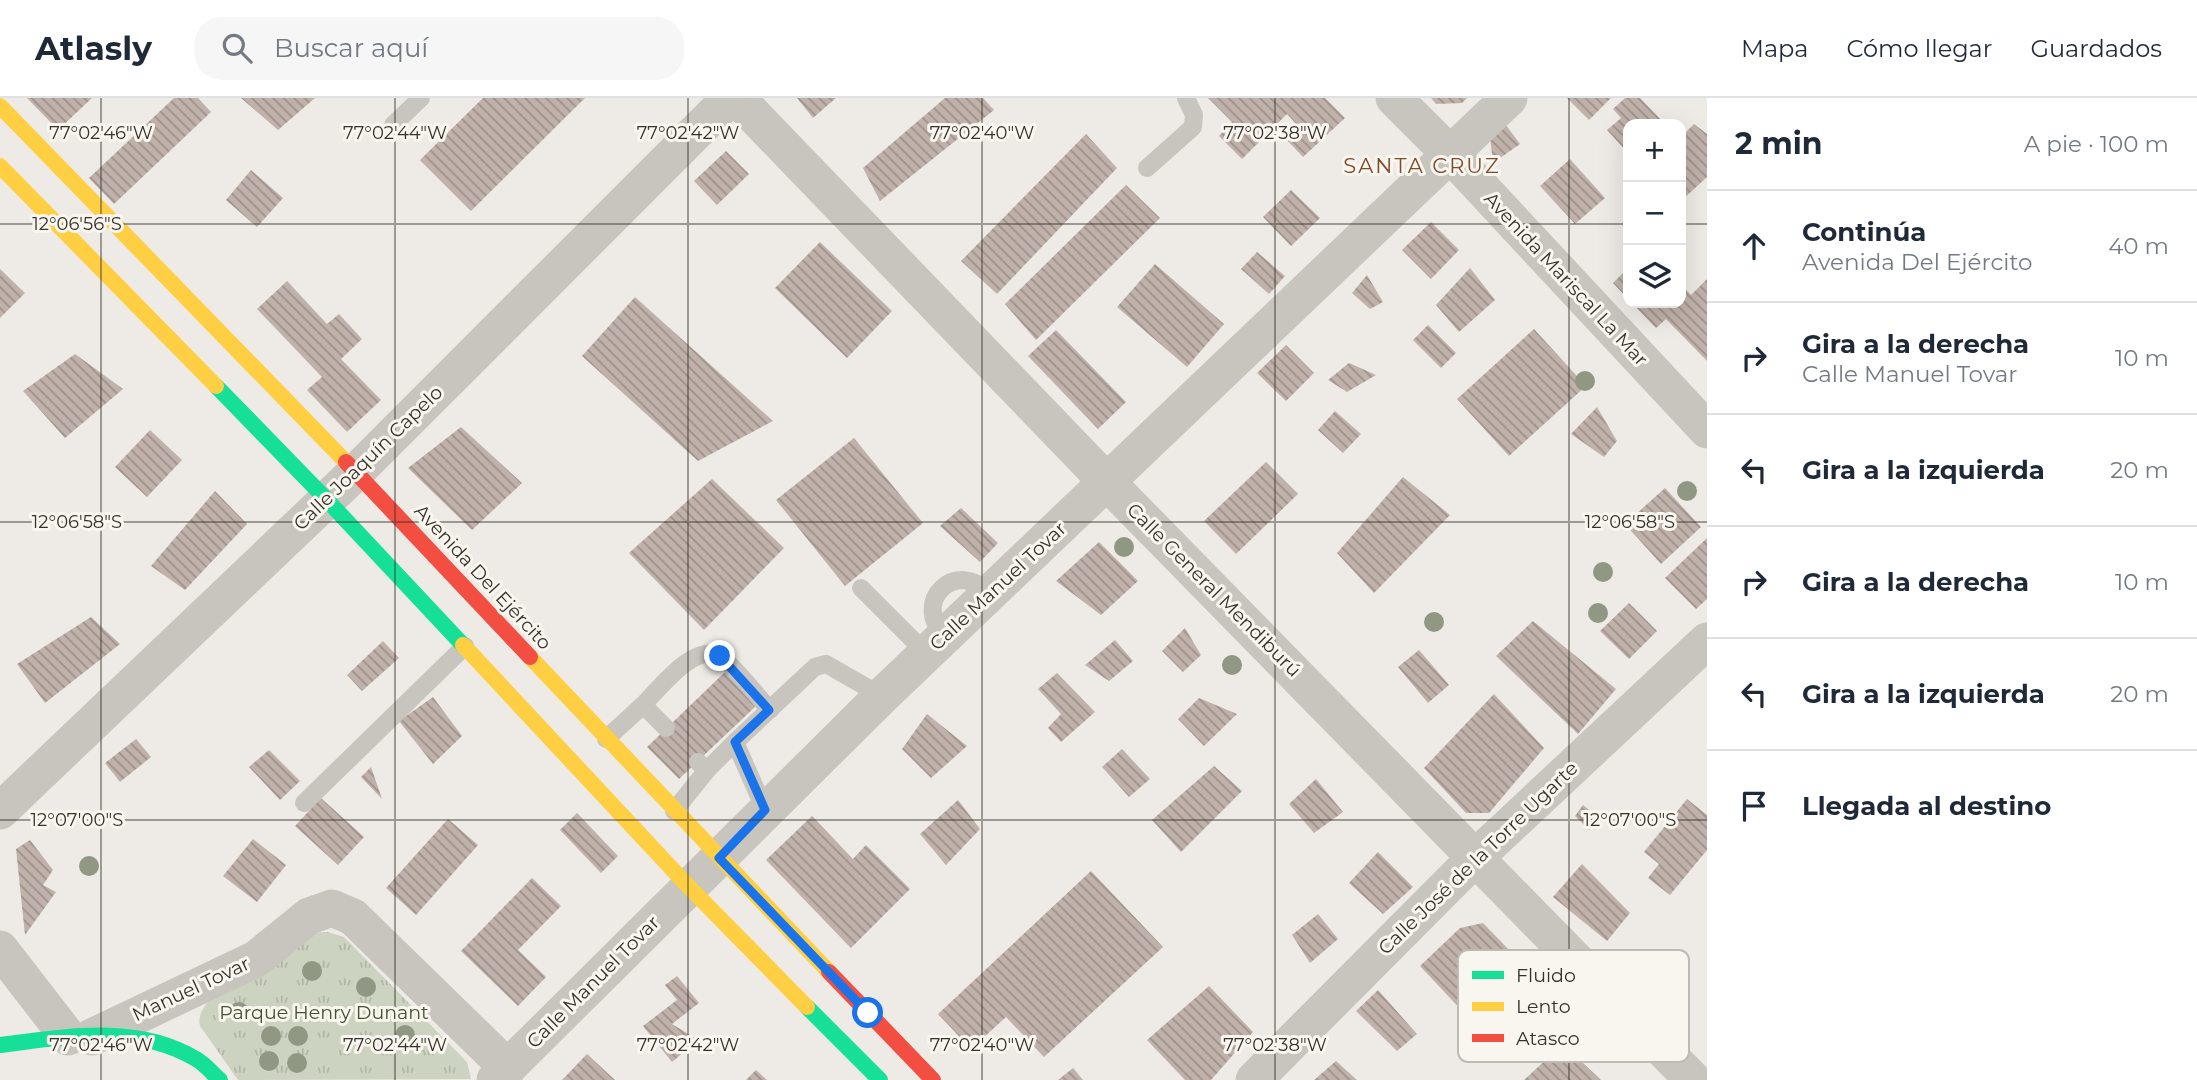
<!DOCTYPE html>
<html lang="es">
<meta charset="utf-8">
<style>
body{margin:0;font-family:Montserrat,sans-serif;background:#f6f6f7;color:#1f2937}
.controls{position:absolute;right:21px;top:21px;display:grid;overflow:hidden;border-radius:14px;box-shadow:0 7px 28px #0002}
.controls button{width:63px;height:63px;display:grid;place-items:center;padding:0;border:0;border-bottom:2px solid #e0e1e3;background:#fff;color:#1f2937;font:35px sans-serif}
.stop{position:absolute;width:21px;height:21px;margin:-16px;border:5px solid #1a73e8;border-radius:50%;background:#fff}
.stop.end{background:#1a73e8;border-color:#fff;box-shadow:0 2px 7px #0008}
.list{margin:0;padding:0;list-style:none}
h2{display:flex;justify-content:space-between;align-items:center;height:91px;margin:0;padding:0 28px;font-size:30px}
h2 small{font-size:23px;font-weight:400;color:#747a83}
.list li{display:grid;grid-template-columns:46px 1fr auto;gap:21px;align-items:center;box-sizing:border-box;height:112px;padding:0 28px;border-top:2px solid #e0e1e3}
.list b{display:block;font-size:26px;white-space:nowrap}
.list p{margin:0;font-size:23px;white-space:nowrap;color:#747a83}
.list em{font-size:23px;font-style:normal;color:#747a83}
.icon{flex:none;width:38px;height:38px;fill:none;stroke:currentColor;stroke-width:2;stroke-linecap:round;stroke-linejoin:round}
.map{position:relative;flex:none;width:1707px;height:982px;overflow:hidden}
header{display:flex;align-items:center;gap:42px;box-sizing:border-box;height:98px;padding:0 35px;background:#fff;border-bottom:2px solid #e0e1e3}
header strong{font-size:33px}
nav{display:flex;gap:38px;margin-inline-start:auto;font-size:24px}
.search{width:490px;height:63px;background:#f6f6f7;display:flex;align-items:center;gap:18px;box-sizing:border-box;padding:0 24px;border-radius:28px;color:#747a83;font-size:26px}
main{display:flex}
aside{flex:1;background:#fff}
.map>svg:first-child{display:block}
.park{fill:url(#park-tufts)}
.building{fill:url(#building-back-hatch)}
.lines{fill:none;stroke-linecap:round;stroke-linejoin:round}
.lane{stroke:#c8c4be;stroke-width:18}
.street{stroke:#c8c4be;stroke-width:37}
.fast{stroke:#16e098;stroke-width:16}
.slow{stroke:#ffcf43;stroke-width:16}
.jam{stroke:#f24e42;stroke-width:16}
.tree{fill:#909884}
.route{stroke:#1a73e8;stroke-width:9}
.ticks{fill:none;stroke:#38322c;stroke-width:2;stroke-opacity:0.45}
.labels{text-anchor:middle;dominant-baseline:central;stroke-width:6;stroke-linejoin:round;paint-order:stroke}
.street-label{font-size:19px;fill:#38322c;stroke:#f9f6ef}
.park-label{font-size:19px;fill:#445433;stroke:#f9f6ef}
.neighbourhood-label{font-size:21px;letter-spacing:2px;fill:#7f4b2e;stroke:#f9f6ef}
.key{fill:#f9f6ef;stroke:#bfbbb4;stroke-width:2}
.key-label{font-size:19px;fill:#38322c}
.ticks-label{font-size:18px;text-anchor:middle;fill:#38322c;stroke:#f9f6ef;stroke-width:6;stroke-linejoin:round;paint-order:stroke}
</style>
<header>
<strong>Atlasly</strong>
<div class="search"><svg class="icon" aria-label="search" viewBox="0 0 24 24"><circle cx="10" cy="10" r="6"/><path d="M15 15l6 6"/></svg>Buscar aquí</div>
<nav><a>Mapa</a><a>Cómo llegar</a><a>Guardados</a></nav>
</header>
<main>
<div class="map">
<svg width="1707" height="982" viewBox="0 0 1707 982">
<defs>
<pattern id="park-tufts" width="24" height="20" patternUnits="userSpaceOnUse" patternTransform="scale(1.75)"><rect width="24" height="20" fill="#cdd3c1"/><path d="M3 7l-1-3M5 7V3M7 7l1-3M15 17l-1-3M17 17v-4M19 17l1-3" fill="none" stroke="#b1b6a6"/></pattern>
<pattern id="building-back-hatch" width="6" height="6" patternUnits="userSpaceOnUse" patternTransform="scale(1.75)"><rect width="6" height="6" fill="#c0b2aa"/><path d="M-1 5l2 2M0 0l6 6M5-1l2 2" fill="none" stroke="#9d918b"/></pattern>
</defs>
<rect width="100%" height="100%" fill="#eeebe6"/>
<path class="park" d="M328 834 344 839 467 964 471 981 238 982 200 928C197 916 205 908 212 898L310 835Z"/>
<g class="building">
<path d="M27 0H92L58 32Z"/>
<path d="M174 0H198L211 14 114 106 89 80Z"/>
<path d="M241 0H315L278 32Z"/>
<path d="M483 0H585L471 113 420 62Z"/>
<path d="M797 0H836L813 20Z"/>
<path d="M945 0H983L994 12 880 103 863 70Z"/>
<path d="M1208 0H1325L1345 20 1303 59 1285 40 1298 28 1287 16 1242 61 1219 38 1232 24Z"/>
<path d="M1431 0H1467L1462 5 1436 6Z"/>
<path d="M1567 0H1611L1589 22Z"/>
<path d="M1625 0H1640L1665 26H1628V55L1607 32 1621 20 1613 11Z"/>
<path d="M1694 26 1707 36V79L1681 103V39Z"/>
<path d="M1506 27 1520 46 1493 65 1490 38Z"/>
<path d="M1086 36 1117 70 997 196 961 163Z"/>
<path d="M726 53 749 76 717 107 694 83Z"/>
<path d="M1570 61 1605 100 1575 126 1540 88Z"/>
<path d="M251 72 283 100 257 129 226 102Z"/>
<path d="M1126 87 1160 120 1036 242 1005 206Z"/>
<path d="M1291 92 1320 120 1291 148 1263 119Z"/>
<path d="M1431 124 1459 152 1431 181 1402 152Z"/>
<path d="M820 144 892 213 847 260 775 190Z"/>
<path d="M1257 154 1285 178 1269 196 1241 171Z"/>
<path d="M1155 166 1224 226 1187 269 1117 209Z"/>
<path d="M1470 170 1495 202 1459 234 1436 207Z"/>
<path d="M1628 170V201L1613 185Z"/>
<path d="M0 171 25 195 0 220Z"/>
<path d="M1367 177 1383 204 1370 211 1352 195Z"/>
<path d="M1707 181V263L1666 221 1656 230 1632 205H1681V186L1691 197Z"/>
<path d="M287 183 327 226 339 216 362 241 341 261 381 302 347 334 307 292 322 279 257 211Z"/>
<path d="M635 199 773 323 698 363 582 258Z"/>
<path d="M1428 227 1456 255 1441 270 1413 242Z"/>
<path d="M1534 231 1586 288 1509 358 1457 301Z"/>
<path d="M1056 232 1126 304 1098 331 1028 258Z"/>
<path d="M1286 247 1314 275 1286 303 1257 275Z"/>
<path d="M75 256 123 291 65 340 23 293Z"/>
<path d="M1349 265 1376 277 1347 294 1328 282Z"/>
<path d="M1597 309 1617 343 1604 359 1571 336Z"/>
<path d="M1335 313 1361 336 1343 355 1318 332Z"/>
<path d="M461 329 522 385 472 432 408 370Z"/>
<path d="M150 332 182 362 147 399 115 369Z"/>
<path d="M854 340 923 425 845 488 776 402Z"/>
<path d="M1266 364 1298 396 1236 456 1204 423Z"/>
<path d="M1403 379 1450 417 1374 495 1337 455Z"/>
<path d="M712 381 784 450 704 532 629 455Z"/>
<path d="M1665 390 1701 429 1661 466 1625 426Z"/>
<path d="M215 393 247 426 185 492 151 468Z"/>
<path d="M961 410 998 445 980 464 940 428Z"/>
<path d="M1707 440V501L1696 511 1665 480Z"/>
<path d="M1099 444 1138 483 1101 517 1056 483Z"/>
<path d="M1629 505 1657 533 1629 561 1600 533Z"/>
<path d="M91 519 120 546 45 605 17 566Z"/>
<path d="M1533 523 1616 591 1578 636 1496 558Z"/>
<path d="M1185 530 1201 557 1183 574 1162 553Z"/>
<path d="M1115 542 1133 563 1109 583 1085 567Z"/>
<path d="M383 543 399 560 362 593 347 577Z"/>
<path d="M1419 552 1449 587 1428 605 1398 569Z"/>
<path d="M725 574 757 607 679 681 647 649Z"/>
<path d="M1057 575 1095 614 1061 644 1048 630 1061 616 1038 591Z"/>
<path d="M1494 596 1544 650 1489 715H1466L1424 670Z"/>
<path d="M433 599 462 638 433 666 399 623Z"/>
<path d="M1199 600 1237 616 1204 648 1178 621Z"/>
<path d="M927 616 967 648 931 680 902 651Z"/>
<path d="M136 641 151 659 120 684 105 665Z"/>
<path d="M1122 651 1150 681 1129 699 1102 669Z"/>
<path d="M269 652 300 683 280 702 249 669Z"/>
<path d="M1214 668 1242 693 1181 754 1152 722Z"/>
<path d="M371 669 382 701 361 679Z"/>
<path d="M1316 681 1343 714 1314 735 1289 706Z"/>
<path d="M321 700 364 739 338 767 295 728Z"/>
<path d="M1687 701 1707 717V752L1670 797 1648 780 1659 766 1644 754Z"/>
<path d="M958 702 980 731 946 767 920 736Z"/>
<path d="M1583 707 1599 720 1589 732 1575 718Z"/>
<path d="M577 715 618 758 601 775 560 732Z"/>
<path d="M812 718 853 761 866 747 910 791 851 850 766 762Z"/>
<path d="M448 721 478 747 416 817 386 790Z"/>
<path d="M253 741 286 767 257 804 223 778Z"/>
<path d="M30 742 53 772 43 787 56 794 25 837 16 751Z"/>
<path d="M1378 754 1413 789 1383 816 1349 785Z"/>
<path d="M1582 766 1630 815 1607 843 1553 799Z"/>
<path d="M1091 773 1163 849 1044 959 1006 919 971 951 938 916Z"/>
<path d="M532 780 561 808 518 852 546 879 518 908 461 853Z"/>
<path d="M1318 816 1338 841 1310 865 1292 837Z"/>
<path d="M1483 825 1515 858 1489 883 1510 904 1480 932 1420 868 1460 830Z"/>
<path d="M677 878 699 905 672 926 698 942 672 964 643 928 677 902 665 887Z"/>
<path d="M1209 888 1253 934 1211 982H1185L1147 942Z"/>
<path d="M1378 892 1417 936 1397 953 1356 913Z"/>
<path d="M1563 946 1601 982H1524Z"/>
<path d="M587 956 615 982H562Z"/>
<path d="M1336 963 1357 982H1314Z"/>
<path d="M1073 970 1083 982H1058Z"/>
<path d="M756 972 767 982H746Z"/>
</g>
<g class="lines">
<g class="lane">
<path d="M393 27 421 0"/>
<path d="M1147 70 1193 29 1194 17 1186 0"/>
<path d="M861 490 926 555"/>
<path d="M945 538C910 504 957 459 989 496"/>
<path d="M643 607C659 591 696 542 721 559 734 568 758 599 770 612"/>
<path d="M606 641 643 607 666 630"/>
<path d="M707 672 735 644"/>
<path d="M304 705 465 548"/>
<path d="M765 712 735 644 815 569 826 566 882 598"/>
<path d="M674 713 707 672 698 664"/>
</g>
<g class="street">
<path d="M737 0 1108 385 1693 982"/>
<path d="M1394 0 1449 55 1707 332"/>
<path d="M0 713 356 374 730 0"/>
<path d="M0 851 68 939"/>
<path d="M92 939 256 861 309 818 332 810 353 819 508 970"/>
<path d="M495 982 882 598 1509 0"/>
<path d="M1254 982 1476 759 1707 543"/>
</g>
<g class="fast">
<path d="M216 288 326 401 463 547"/>
<path d="M807 909 880 982"/>
<path d="M0 947C64 939 137 925 196 961 205 966 212 975 220 982"/>
</g>
<g class="slow">
<path d="M0 8 346 364"/>
<path d="M0 68 216 288"/>
<path d="M463 547 688 788 807 909"/>
<path d="M530 559 829 874"/>
</g>
<g class="jam">
<path d="M346 364 530 559"/>
<path d="M829 874 933 982"/>
</g>
</g>
<g class="tree">
<circle cx="1585" cy="283" r="10"/>
<circle cx="1687" cy="393" r="10"/>
<circle cx="1124" cy="449" r="10"/>
<circle cx="1603" cy="474" r="10"/>
<circle cx="1598" cy="515" r="10"/>
<circle cx="1434" cy="524" r="10"/>
<circle cx="1232" cy="567" r="10"/>
<circle cx="89" cy="768" r="10"/>
<circle cx="312" cy="873" r="10"/>
<circle cx="366" cy="889" r="10"/>
<circle cx="239" cy="914" r="10"/>
<circle cx="405" cy="937" r="10"/>
<circle cx="271" cy="938" r="10"/>
<circle cx="298" cy="938" r="10"/>
<circle cx="269" cy="963" r="10"/>
<circle cx="297" cy="965" r="10"/>
</g>
<g class="lines">
<path class="route" d="M720 558 769 612 735 644 765 712 719 760 868 915"/>
</g>
<path class="ticks" d="M101 0V982M395 0V982M688 0V982M982 0V982M1275 0V982M1569 0V982M0 126H1628M1681 126H1707M0 424H1707M0 722H1707"/>
<g class="labels">
<g class="street-label">
<text transform="translate(1566 181) rotate(47)">Avenida Mariscal La Mar</text>
<text transform="translate(368 360) rotate(-44)">Calle Joaquín Capelo</text>
<text transform="translate(483 479) rotate(47)">Avenida Del Ejército</text>
<text transform="translate(998 488) rotate(-43)">Calle Manuel Tovar</text>
<text transform="translate(1214 492) rotate(45)">Calle General Mendiburú</text>
<text transform="translate(1478 760) rotate(-44)">Calle José de la Torre Ugarte</text>
<text transform="translate(593 884) rotate(-45)">Calle Manuel Tovar</text>
<text transform="translate(191 891) rotate(-25)">Manuel Tovar</text>
</g>
<g class="park-label">
<text x="324" y="914">Parque Henry Dunant</text>
</g>
<g class="neighbourhood-label">
<text x="1422" y="67">SANTA CRUZ</text>
</g>
</g>
<rect x="1458" y="852" width="231" height="112" rx="10" class="key"/>
<rect x="1472" y="873" width="32" height="8" fill="#16e098"/>
<rect x="1472" y="904" width="32" height="9" fill="#ffcf43"/>
<rect x="1472" y="936" width="32" height="8" fill="#f24e42"/>
<g class="key-label">
<text x="1516" y="884">Fluido</text>
<text x="1516" y="915">Lento</text>
<text x="1516" y="947">Atasco</text>
</g>
<g class="ticks-label">
<text x="101" y="41">77°02'46"W</text>
<text x="395" y="41">77°02'44"W</text>
<text x="688" y="41">77°02'42"W</text>
<text x="982" y="41">77°02'40"W</text>
<text x="1275" y="41">77°02'38"W</text>
<text x="77" y="132">12°06'56"S</text>
<text x="77" y="430">12°06'58"S</text>
<text x="1630" y="430">12°06'58"S</text>
<text x="77" y="728">12°07'00"S</text>
<text x="1630" y="728">12°07'00"S</text>
<text x="101" y="953">77°02'46"W</text>
<text x="395" y="953">77°02'44"W</text>
<text x="688" y="953">77°02'42"W</text>
<text x="982" y="953">77°02'40"W</text>
<text x="1275" y="953">77°02'38"W</text>
</g>
</svg>
<div class="controls">
<button>+</button>
<button>−</button>
<button><svg class="icon" aria-label="layers" viewBox="0 0 24 24"><path d="M12 4l9 5-9 5-9-5zM3 14l9 5 9-5"/></svg></button>
</div>
<div class="stop" style="left:868px;top:915px"></div>
<div class="stop end" style="left:720px;top:558px"></div>
</div>
<aside>
<h2>2 min<small>A pie · 100 m</small></h2>
<ul class="list">
<li><svg class="icon" aria-label="ahead" viewBox="0 0 24 24"><path d="M12 20V5M6 11l6-6 6 6"/></svg><div><b>Continúa</b><p>Avenida Del Ejército</p></div><em>40 m</em></li>
<li><svg class="icon" aria-label="right" viewBox="0 0 24 24"><path d="M7 20v-9h11M14 6l5 5-5 5"/></svg><div><b>Gira a la derecha</b><p>Calle Manuel Tovar</p></div><em>10 m</em></li>
<li><svg class="icon" aria-label="left" viewBox="0 0 24 24"><path d="M17 20v-9H6M10 6l-5 5 5 5"/></svg><div><b>Gira a la izquierda</b></div><em>20 m</em></li>
<li><svg class="icon" aria-label="right" viewBox="0 0 24 24"><path d="M7 20v-9h11M14 6l5 5-5 5"/></svg><div><b>Gira a la derecha</b></div><em>10 m</em></li>
<li><svg class="icon" aria-label="left" viewBox="0 0 24 24"><path d="M17 20v-9H6M10 6l-5 5 5 5"/></svg><div><b>Gira a la izquierda</b></div><em>20 m</em></li>
<li><svg class="icon" aria-label="arrive" viewBox="0 0 24 24"><path d="M6 21V4h12l-3 4 3 4H6"/></svg><div><b>Llegada al destino</b></div></li>
</ul>
</aside>
</main>
